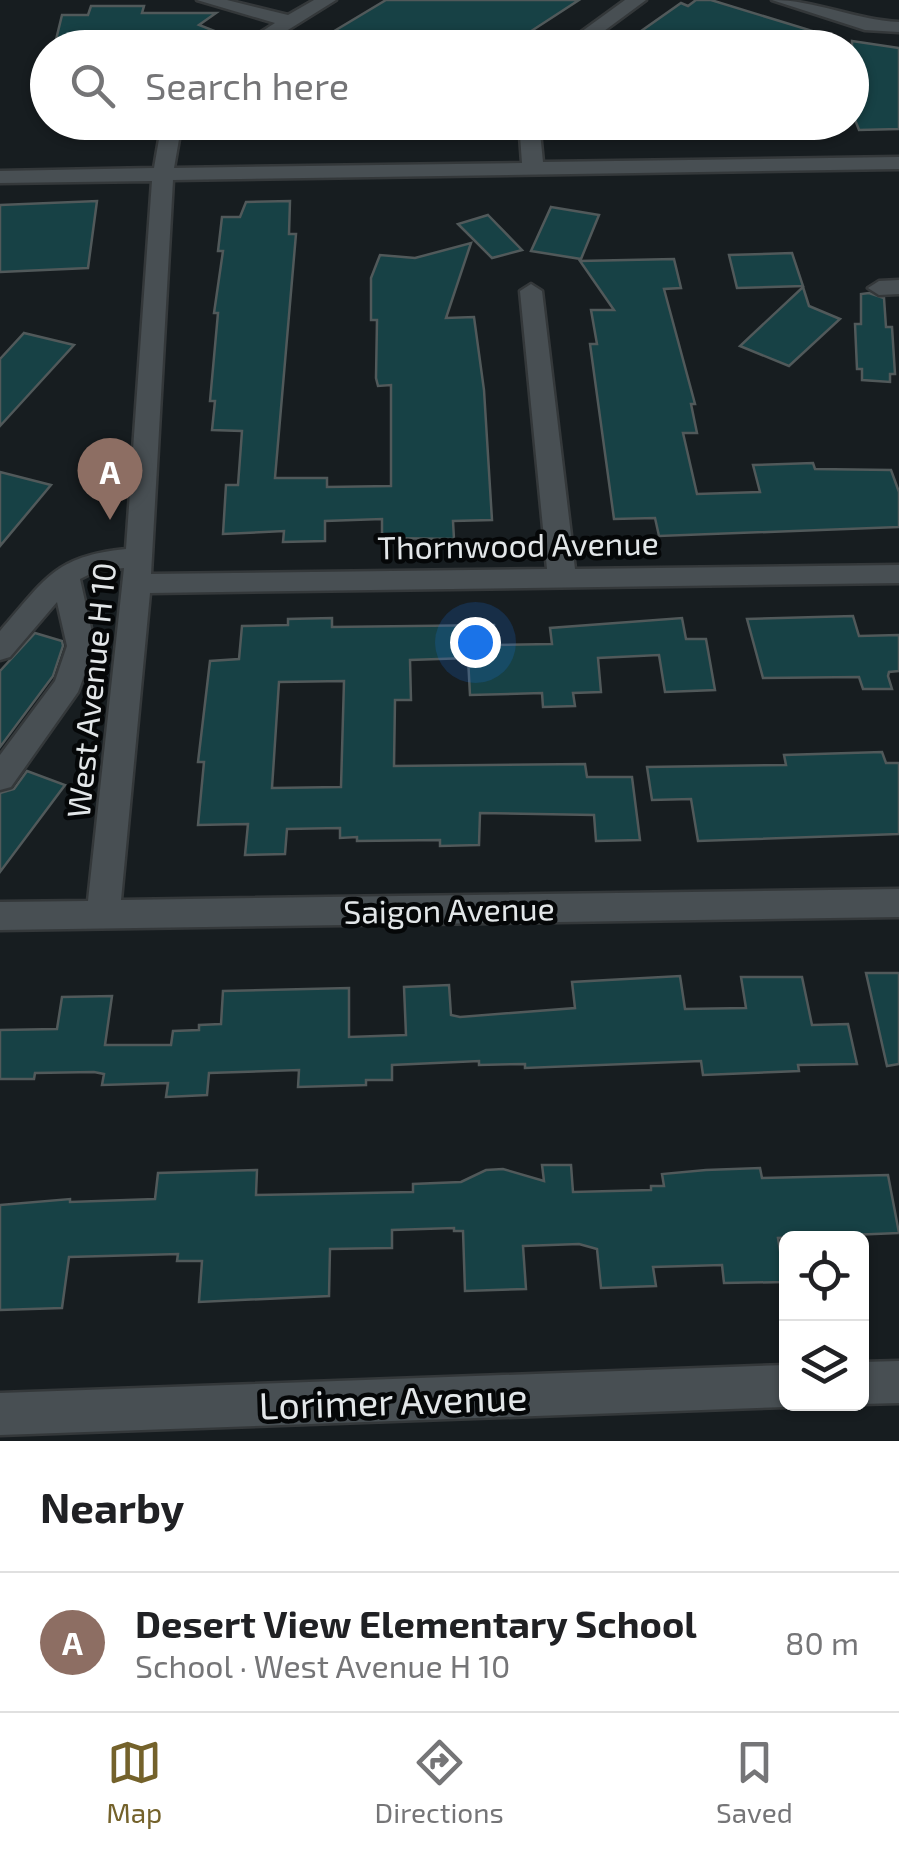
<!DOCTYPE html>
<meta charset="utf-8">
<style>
body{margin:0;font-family:"Exo 2",sans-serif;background:#f2f2f2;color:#202124}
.controls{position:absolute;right:30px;bottom:30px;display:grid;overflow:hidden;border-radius:15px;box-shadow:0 2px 8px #0004}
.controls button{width:90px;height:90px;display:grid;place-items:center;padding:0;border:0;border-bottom:2px solid #e0e0e0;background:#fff;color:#202124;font:50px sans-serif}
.you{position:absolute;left:475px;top:642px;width:35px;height:35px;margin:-25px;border:8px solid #fff;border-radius:50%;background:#1a73e8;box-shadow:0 0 0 15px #1a73e833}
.badge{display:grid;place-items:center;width:65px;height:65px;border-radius:50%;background:#74622b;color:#fff;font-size:32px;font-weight:700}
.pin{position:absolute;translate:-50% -82px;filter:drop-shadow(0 2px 5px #0008)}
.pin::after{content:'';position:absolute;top:52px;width:35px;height:30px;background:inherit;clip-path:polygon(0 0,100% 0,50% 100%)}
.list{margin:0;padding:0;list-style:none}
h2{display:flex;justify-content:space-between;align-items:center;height:130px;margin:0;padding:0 40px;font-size:42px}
h2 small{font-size:32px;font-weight:400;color:#757577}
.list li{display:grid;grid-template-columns:65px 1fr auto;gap:30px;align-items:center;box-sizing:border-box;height:140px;padding:0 40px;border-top:2px solid #e0e0e0}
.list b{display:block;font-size:38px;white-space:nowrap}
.list p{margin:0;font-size:32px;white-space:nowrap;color:#757577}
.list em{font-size:32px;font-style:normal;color:#757577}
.icon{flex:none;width:55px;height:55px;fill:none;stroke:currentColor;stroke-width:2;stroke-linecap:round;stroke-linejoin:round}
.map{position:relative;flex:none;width:899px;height:1441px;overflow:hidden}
.search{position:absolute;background:#fff;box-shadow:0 2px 8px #0004;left:30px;right:30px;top:30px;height:110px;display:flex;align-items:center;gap:25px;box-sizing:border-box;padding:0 35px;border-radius:55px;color:#757577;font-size:38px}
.sheet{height:270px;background:#fff}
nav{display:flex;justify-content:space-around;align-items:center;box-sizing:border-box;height:140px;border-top:2px solid #e0e0e0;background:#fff;font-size:28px;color:#757577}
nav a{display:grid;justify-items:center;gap:5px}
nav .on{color:#74622b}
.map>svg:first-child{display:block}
.building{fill:#174145;stroke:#51595a;stroke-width:2.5;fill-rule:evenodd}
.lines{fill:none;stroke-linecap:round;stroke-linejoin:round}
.minor-casing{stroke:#34383a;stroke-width:5}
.minor{fill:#484f53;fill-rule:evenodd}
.labels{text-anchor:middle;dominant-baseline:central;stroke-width:9;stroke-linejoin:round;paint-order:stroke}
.street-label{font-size:32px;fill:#e2e6e8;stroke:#050708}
.near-street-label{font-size:38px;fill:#e2e6e8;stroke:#050708}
</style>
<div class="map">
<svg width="899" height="1441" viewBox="0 0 899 1441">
<rect width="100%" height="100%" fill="#171d20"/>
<g class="building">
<path d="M386 0H579L516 41 500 36 481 45 445 33 442 48H306Z"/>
<path d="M696 0H711L842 40 840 48H617L681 3 688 6Z"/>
<path d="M91 6H144L142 13H216L199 25 240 41 232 48H54L62 15H88Z"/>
<path d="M852 41 899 48V129L859 130 852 112Z"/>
<path d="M97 201 88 268 0 272V205Z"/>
<path d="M290 201 289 234H296L275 478H327V487L391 486V385L378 386 376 378 377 320H371V278L380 255 415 258 471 243 446 318 474 317 484 390 492 520 453 521 454 539 382 538V519L325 521V541L283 542 284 531 223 534 226 485H238L242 431 212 430 215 401H210L218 313H214L223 251H218L222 217H240L246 202Z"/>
<path d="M551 207 599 215 581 259 531 251Z"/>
<path d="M488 215 522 250 492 258 458 224Z"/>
<path d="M792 253 803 286 737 288 729 255Z"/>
<path d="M674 259 681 288 664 289 695 404H691L697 433H683L697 494 760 492 753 465 813 463 815 469 891 470 899 492V527L659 536 655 518 614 519 590 344H597L591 310H614L580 261Z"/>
<path d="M803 287 809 306 840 319 789 366 740 346Z"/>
<path d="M869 293 884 298 886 327H892L895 374H890V382L862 380V369H857L855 324H861V294Z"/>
<path d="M24 333 74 345 0 426V359Z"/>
<path d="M0 472 51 485 0 546Z"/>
<path d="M853 616 859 636 899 635V671L889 672 888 676 892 689H863L859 677 763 678 747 619Z"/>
<path d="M332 618V627L494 625 495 645 552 644 550 628 682 618 686 639H706L715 690 665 692 659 655 598 658 601 692 573 693 575 706 543 707 542 693 470 695 468 658 410 660 411 700H395L394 766 585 764 587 777H632L640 840 596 841 594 815 480 813 479 845 440 846V840L357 841V837L340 838V828L287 829 285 854 245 855 248 824 198 825 204 762H198L210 661 239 659 242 626 288 625V619ZM344 681 341 787 272 788 279 682Z"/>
<path d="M35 633 62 641 63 646 53 676 0 747V671Z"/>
<path d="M882 752 886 763H899V834L698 841 691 799 652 800 647 767 786 765 784 755Z"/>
<path d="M27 771 65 785 0 872V793L14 789Z"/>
<path d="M866 973H899V1064L887 1066Z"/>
<path d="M680 976 685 1009 746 1008 741 977H802L812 1025 848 1024 857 1064 798 1065 799 1071 703 1075 701 1061 525 1068V1064L479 1065V1061L392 1065V1080H366V1085L298 1087 299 1070 209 1073 207 1095 166 1097 168 1083 102 1085 104 1074 94 1072 35 1073 34 1079H0V1030L57 1029 62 997 112 996 105 1045H171L173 1031 199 1030V1025L221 1024 223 991 349 988V1037L406 1035 404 987 449 985 451 1015 460 1017 575 1008 572 982Z"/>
<path d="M542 1165H571L573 1192 651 1190V1186H664L662 1174 706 1170 760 1168 762 1178 888 1175 899 1233 778 1238 785 1282 724 1283 722 1265 653 1267 656 1286 601 1288 597 1249 579 1244 523 1246 526 1289 465 1291 463 1231H454V1228L392 1230V1248L330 1249 329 1296 199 1302 202 1261H177L178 1254 69 1257 62 1308 0 1310V1205L70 1199V1202L155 1199 158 1173 257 1170 256 1195 314 1194 413 1192V1184L461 1182 486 1170 503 1169 544 1181Z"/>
</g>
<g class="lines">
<defs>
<g id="minor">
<path d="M197 0H227L288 15 314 0H336L259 48H236L275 23Z"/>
<path d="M625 0H646L581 48H559Z"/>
<path d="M772 0C816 0 855 20 899 22V32L865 30Z"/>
<path d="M162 122H182L174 168 522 163 519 122H539L543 162 899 157V169L173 180 151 574 547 569 520 291 531 284 542 291 575 569 899 565V583L150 593 121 900 899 889V917L0 930V902L88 901 124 568 96 571 80 579 95 646 78 692 11 787 0 790V755L55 681 67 646 57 602 10 657 0 660V631C45 580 54 556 126 549L152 181 0 183V171L154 168Z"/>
<path d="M899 280V294L879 295 868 288 879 281Z"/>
<path d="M899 1361V1403L862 1404H861L862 1362Z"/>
<path d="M786 1365V1404H794L786 1407 0 1435V1393Z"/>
</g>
</defs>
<use href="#minor" class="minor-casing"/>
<use href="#minor" class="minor"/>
</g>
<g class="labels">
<g class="street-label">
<text transform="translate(518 544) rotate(-1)">Thornwood Avenue</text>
<text transform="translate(90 690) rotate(-84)">West Avenue H 10</text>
<text transform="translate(449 909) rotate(-1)">Saigon Avenue</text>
</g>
<g class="near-street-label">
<text transform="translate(393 1400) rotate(-2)">Lorimer Avenue</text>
</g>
</g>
</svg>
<div class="controls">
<button><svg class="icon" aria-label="locate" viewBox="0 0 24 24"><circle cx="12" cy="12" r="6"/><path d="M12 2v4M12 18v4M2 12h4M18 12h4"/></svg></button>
<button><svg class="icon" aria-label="layers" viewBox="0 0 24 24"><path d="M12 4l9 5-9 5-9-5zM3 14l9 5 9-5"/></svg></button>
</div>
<div class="you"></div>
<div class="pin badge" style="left:110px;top:520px;background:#8d6e63">A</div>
<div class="search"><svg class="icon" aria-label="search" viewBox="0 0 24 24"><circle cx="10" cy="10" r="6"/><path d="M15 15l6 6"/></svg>Search here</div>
</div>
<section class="sheet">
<h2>Nearby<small></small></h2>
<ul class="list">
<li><span class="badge" style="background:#8d6e63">A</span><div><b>Desert View Elementary School</b><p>School · West Avenue H 10</p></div><em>80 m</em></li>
</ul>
</section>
<nav>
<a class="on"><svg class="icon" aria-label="map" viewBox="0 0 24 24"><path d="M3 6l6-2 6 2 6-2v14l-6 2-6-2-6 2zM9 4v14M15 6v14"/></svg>Map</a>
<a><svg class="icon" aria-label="directions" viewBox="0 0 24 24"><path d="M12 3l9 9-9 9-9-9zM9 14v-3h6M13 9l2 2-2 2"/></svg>Directions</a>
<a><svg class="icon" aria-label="saved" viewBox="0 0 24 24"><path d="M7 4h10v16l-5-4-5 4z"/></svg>Saved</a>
</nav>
